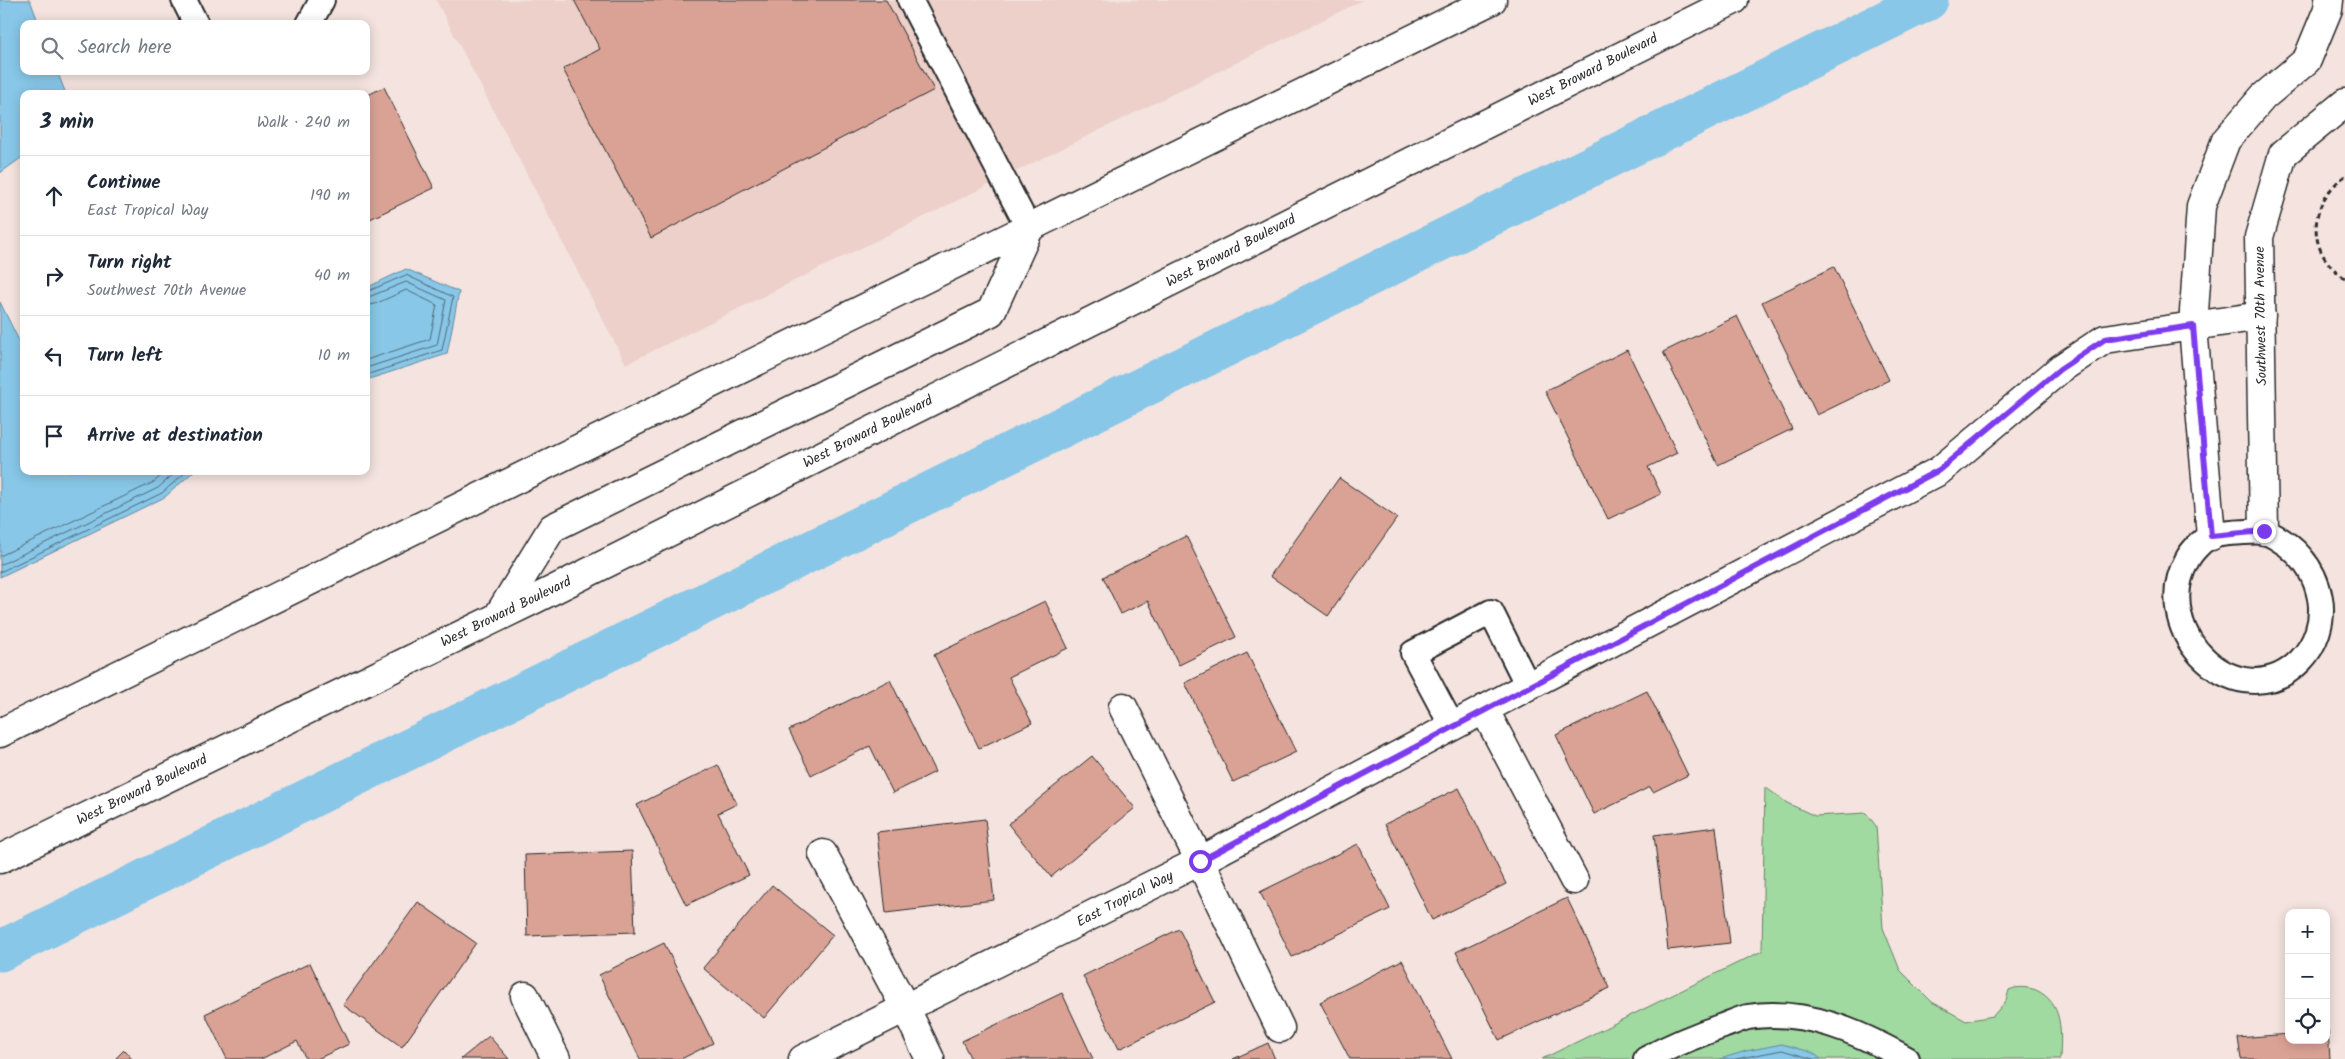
<!DOCTYPE html>
<meta charset="utf-8">
<style>
body{margin:0;font-family:Kalam,sans-serif;background:#f6f6f7;color:#1f2937}
.controls{position:absolute;right:15px;bottom:15px;display:grid;overflow:hidden;border-radius:10px;box-shadow:0 2px 12px #0003}
.controls button{width:45px;height:45px;display:grid;place-items:center;padding:0;border:0;border-bottom:1px solid #e0e1e3;background:#fff;color:#1f2937;font:25px sans-serif}
.stop{position:absolute;width:15px;height:15px;margin:-11px;border:4px solid #7c3aed;border-radius:50%;background:#fff}
.stop.end{background:#7c3aed;border-color:#fff;box-shadow:0 1px 5px #0008}
.list{margin:0;padding:0;list-style:none}
h2{display:flex;justify-content:space-between;align-items:center;height:65px;margin:0;padding:0 20px;font-size:21px}
h2 small{font-size:16px;font-weight:400;color:#747a83}
.list li{display:grid;grid-template-columns:32px 1fr auto;gap:15px;align-items:center;box-sizing:border-box;height:80px;padding:0 20px;border-top:1px solid #e0e1e3}
.list b{display:block;font-size:19px;white-space:nowrap}
.list p{margin:0;font-size:16px;white-space:nowrap;color:#747a83}
.list em{font-size:16px;font-style:normal;color:#747a83}
.icon{flex:none;width:28px;height:28px;fill:none;stroke:currentColor;stroke-width:2;stroke-linecap:round;stroke-linejoin:round}
.map{position:relative;flex:none;width:2345px;height:1059px;overflow:hidden}
.search{position:absolute;background:#fff;box-shadow:0 2px 12px #0003;left:20px;top:20px;width:350px;height:55px;display:flex;align-items:center;gap:12px;box-sizing:border-box;padding:0 18px;border-radius:10px;color:#747a83;font-size:19px}
.panel{position:absolute;background:#fff;box-shadow:0 2px 12px #0003;left:20px;top:90px;width:350px;height:385px;border-radius:10px}
.map>svg:first-child{display:block}
.built{fill:#ecd0c9}
.green{fill:#a0daa0;stroke:#668266}
.water{fill:#88c7e8;stroke:#63899c}
.lines{fill:none;stroke-linecap:round;stroke-linejoin:round}
.shore{stroke:#506977;stroke-width:1}
.canal{stroke:#88c7e8;stroke-width:41}
.building{fill:#daa295;stroke:#2b2b2b}
.service-casing{stroke:#2b2b2b;stroke-width:28}
.minor-casing{stroke:#2b2b2b;stroke-width:31}
.primary-casing{stroke:#2b2b2b;stroke-width:31}
.path{stroke:#2b2b2b;stroke-width:3;stroke-dasharray:5 4;stroke-linecap:butt}
.service{stroke:#fff;stroke-width:24}
.minor{stroke:#fff;stroke-width:28}
.primary{stroke:#fff;stroke-width:28}
.route{stroke:#7c3aed;stroke-width:6}
.labels{text-anchor:middle;dominant-baseline:central;stroke-width:4;stroke-linejoin:round;paint-order:stroke}
.street-label{font-size:14px;fill:#2b2b2b;stroke:#fff}
</style>
<div class="map">
<svg width="2345" height="1059" viewBox="0 0 2345 1059">
<rect width="100%" height="100%" fill="#f4e3df"/>
<filter id="ink" filterUnits="userSpaceOnUse"><feTurbulence type="fractalNoise" baseFrequency=".02" numOctaves="2"/><feDisplacementMap in="SourceGraphic" scale="10" xChannelSelector="R" yChannelSelector="G"/><feConvolveMatrix kernelMatrix="1 2 1 2 8 2 1 2 1" color-interpolation-filters="sRGB"/></filter>
<g filter="url(#ink)">
<path class="built" d="M436 0H1363L626 364Z"/>
<path class="green" d="M1765 787 1787 803 1815 816 1866 813 1876 826 1883 928 1900 970 1932 1002 1966 1021 1993 1016 2006 1001 2009 990C2018 986 2027 987 2036 990 2064 1003 2061 1033 2060 1059H1542L1762 951Z"/>
<g class="water">
<path d="M0 0H30L39 24H24V71H57L66 94H24V156L0 173Z"/>
<path d="M406 269 459 292 447 354 366 380V288Z"/>
<path d="M0 302 24 351V471H194L165 497 0 577Z"/>
<path d="M1782 1044 1813 1053 1821 1059H1720L1746 1051Z"/>
</g>
<g class="lines">
<g class="shore">
<path d="M366 292 406 275 453 297 442 350 366 375"/>
<path d="M366 298 406 282 446 300 437 345 366 368"/>
<path d="M366 306 375 304 406 290 437 305 430 339 366 360"/>
<path d="M0 556 154 482 166 471"/>
<path d="M0 565 158 488 177 471"/>
<path d="M0 572 162 493 187 471"/>
<path d="M1736 1059 1782 1050 1813 1059"/>
</g>
<path class="canal" d="M0 951 1928 0"/>
</g>
<g class="building">
<path d="M574 0H886L934 90 651 238 563 69 600 49Z"/>
<path d="M384 87 434 188 366 221V96Z"/>
<path d="M1834 267 1889 380 1817 415 1762 302Z"/>
<path d="M1737 316 1792 429 1718 465 1663 352Z"/>
<path d="M1627 350 1677 453 1648 467 1661 494 1608 519 1545 391Z"/>
<path d="M1339 478 1397 518 1328 616 1270 576Z"/>
<path d="M1186 536 1236 637 1179 665 1148 601 1121 614 1103 577Z"/>
<path d="M1045 601 1068 648 1009 677 1032 723 979 748 934 655Z"/>
<path d="M1247 653 1296 752 1233 782 1185 683Z"/>
<path d="M890 680 935 772 893 793 870 746 811 775 789 730Z"/>
<path d="M1647 691 1688 775 1653 792 1650 787 1594 814 1556 735Z"/>
<path d="M1092 756 1135 808 1051 877 1008 824Z"/>
<path d="M718 765 737 804 718 813 749 875 686 905 637 805Z"/>
<path d="M1459 788 1506 884 1432 920 1385 824Z"/>
<path d="M985 819 994 900 886 913 877 832Z"/>
<path d="M1716 827 1730 943 1668 950 1654 835Z"/>
<path d="M1358 844 1390 909 1292 957 1260 892Z"/>
<path d="M632 851 635 932 527 936 525 855Z"/>
<path d="M772 885 833 935 764 1018 703 968Z"/>
<path d="M1567 898 1610 988 1499 1040 1456 952Z"/>
<path d="M418 902 476 943 402 1047 343 1005Z"/>
<path d="M1179 929 1215 1002 1119 1049 1083 976Z"/>
<path d="M664 943 713 1043 681 1059H640L599 975Z"/>
<path d="M1402 960 1452 1059H1350L1320 1002Z"/>
<path d="M310 963 349 1044 317 1059H306L297 1041 261 1059H227L205 1014Z"/>
<path d="M1062 993 1093 1059H971L962 1041Z"/>
<path d="M2328 1030 2330 1059H2241L2238 1038 2289 1034V1040H2326Z"/>
<path d="M489 1036 509 1059H461Z"/>
<path d="M1268 1043 1275 1059H1233Z"/>
<path d="M124 1050 132 1059H115Z"/>
</g>
<g class="lines">
<defs>
<g id="service">
<path d="M184 0 196 24"/>
<path d="M910 0 1029 229"/>
<path d="M309 24 322 0"/>
<path d="M2264 531C2293 544 2314 566 2320 598 2324 620 2316 645 2300 661 2240 721 2147 633 2187 560 2191 552 2203 539 2211 536 2222 532 2252 532 2264 531Z"/>
<path d="M1452 726 1413 653 1491 612 1528 686"/>
<path d="M1646 1059C1670 1046 1696 1035 1723 1026 1731 1023 1740 1019 1748 1017 1805 1008 1859 1032 1907 1059"/>
</g>
<g id="minor">
<path d="M2264 531 2259 237 2283 154 2345 103"/>
<path d="M2211 536 2193 327 2201 206 2226 140 2263 97 2307 60 2328 9 2329 0"/>
<path d="M1123 707 1200 861 1280 1028"/>
<path d="M1484 709 1574 880"/>
<path d="M823 854 906 1009 930 1059"/>
<path d="M525 996 556 1059"/>
<path d="M803 1059 1200 861 1528 686 1939 471 2060 369 2105 339 2261 316"/>
</g>
<g id="primary">
<path d="M498 616 552 528 991 312 1029 229"/>
<path d="M0 733 1492 0"/>
<path d="M0 859 529 602 1734 0"/>
</g>
</defs>
<use href="#service" class="service-casing"/>
<use href="#minor" class="minor-casing"/>
<use href="#primary" class="primary-casing"/>
<path class="path" d="M2345 176C2308 203 2305 252 2345 278"/>
<use href="#service" class="service"/>
<use href="#minor" class="minor"/>
<use href="#primary" class="primary"/>
</g>
</g>
<g class="lines" filter="url(#ink)">
<path class="route" d="M1200 861 1939 470 2060 369 2105 339 2193 326 2211 536 2264 531"/>
</g>
<g class="labels">
<g class="street-label">
<text transform="translate(1593 70) rotate(-27)">West Broward Boulevard</text>
<text transform="translate(1231 251) rotate(-27)">West Broward Boulevard</text>
<text transform="translate(2261 316) rotate(-91)">Southwest 70th Avenue</text>
<text transform="translate(868 432) rotate(-27)">West Broward Boulevard</text>
<text transform="translate(506 612) rotate(-26)">West Broward Boulevard</text>
<text transform="translate(142 790) rotate(-26)">West Broward Boulevard</text>
<text transform="translate(1125 899) rotate(-27)">East Tropical Way</text>
</g>
</g>
</svg>
<div class="controls">
<button>+</button>
<button>−</button>
<button><svg class="icon" aria-label="locate" viewBox="0 0 24 24"><circle cx="12" cy="12" r="6"/><path d="M12 2v4M12 18v4M2 12h4M18 12h4"/></svg></button>
</div>
<div class="stop" style="left:1200px;top:861px"></div>
<div class="stop end" style="left:2264px;top:531px"></div>
<div class="search"><svg class="icon" aria-label="search" viewBox="0 0 24 24"><circle cx="10" cy="10" r="6"/><path d="M15 15l6 6"/></svg>Search here</div>
<section class="panel">
<h2>3 min<small>Walk · 240 m</small></h2>
<ul class="list">
<li><svg class="icon" aria-label="ahead" viewBox="0 0 24 24"><path d="M12 20V5M6 11l6-6 6 6"/></svg><div><b>Continue</b><p>East Tropical Way</p></div><em>190 m</em></li>
<li><svg class="icon" aria-label="right" viewBox="0 0 24 24"><path d="M7 20v-9h11M14 6l5 5-5 5"/></svg><div><b>Turn right</b><p>Southwest 70th Avenue</p></div><em>40 m</em></li>
<li><svg class="icon" aria-label="left" viewBox="0 0 24 24"><path d="M17 20v-9H6M10 6l-5 5 5 5"/></svg><div><b>Turn left</b></div><em>10 m</em></li>
<li><svg class="icon" aria-label="arrive" viewBox="0 0 24 24"><path d="M6 21V4h12l-3 4 3 4H6"/></svg><div><b>Arrive at destination</b></div></li>
</ul>
</section>
</div>
